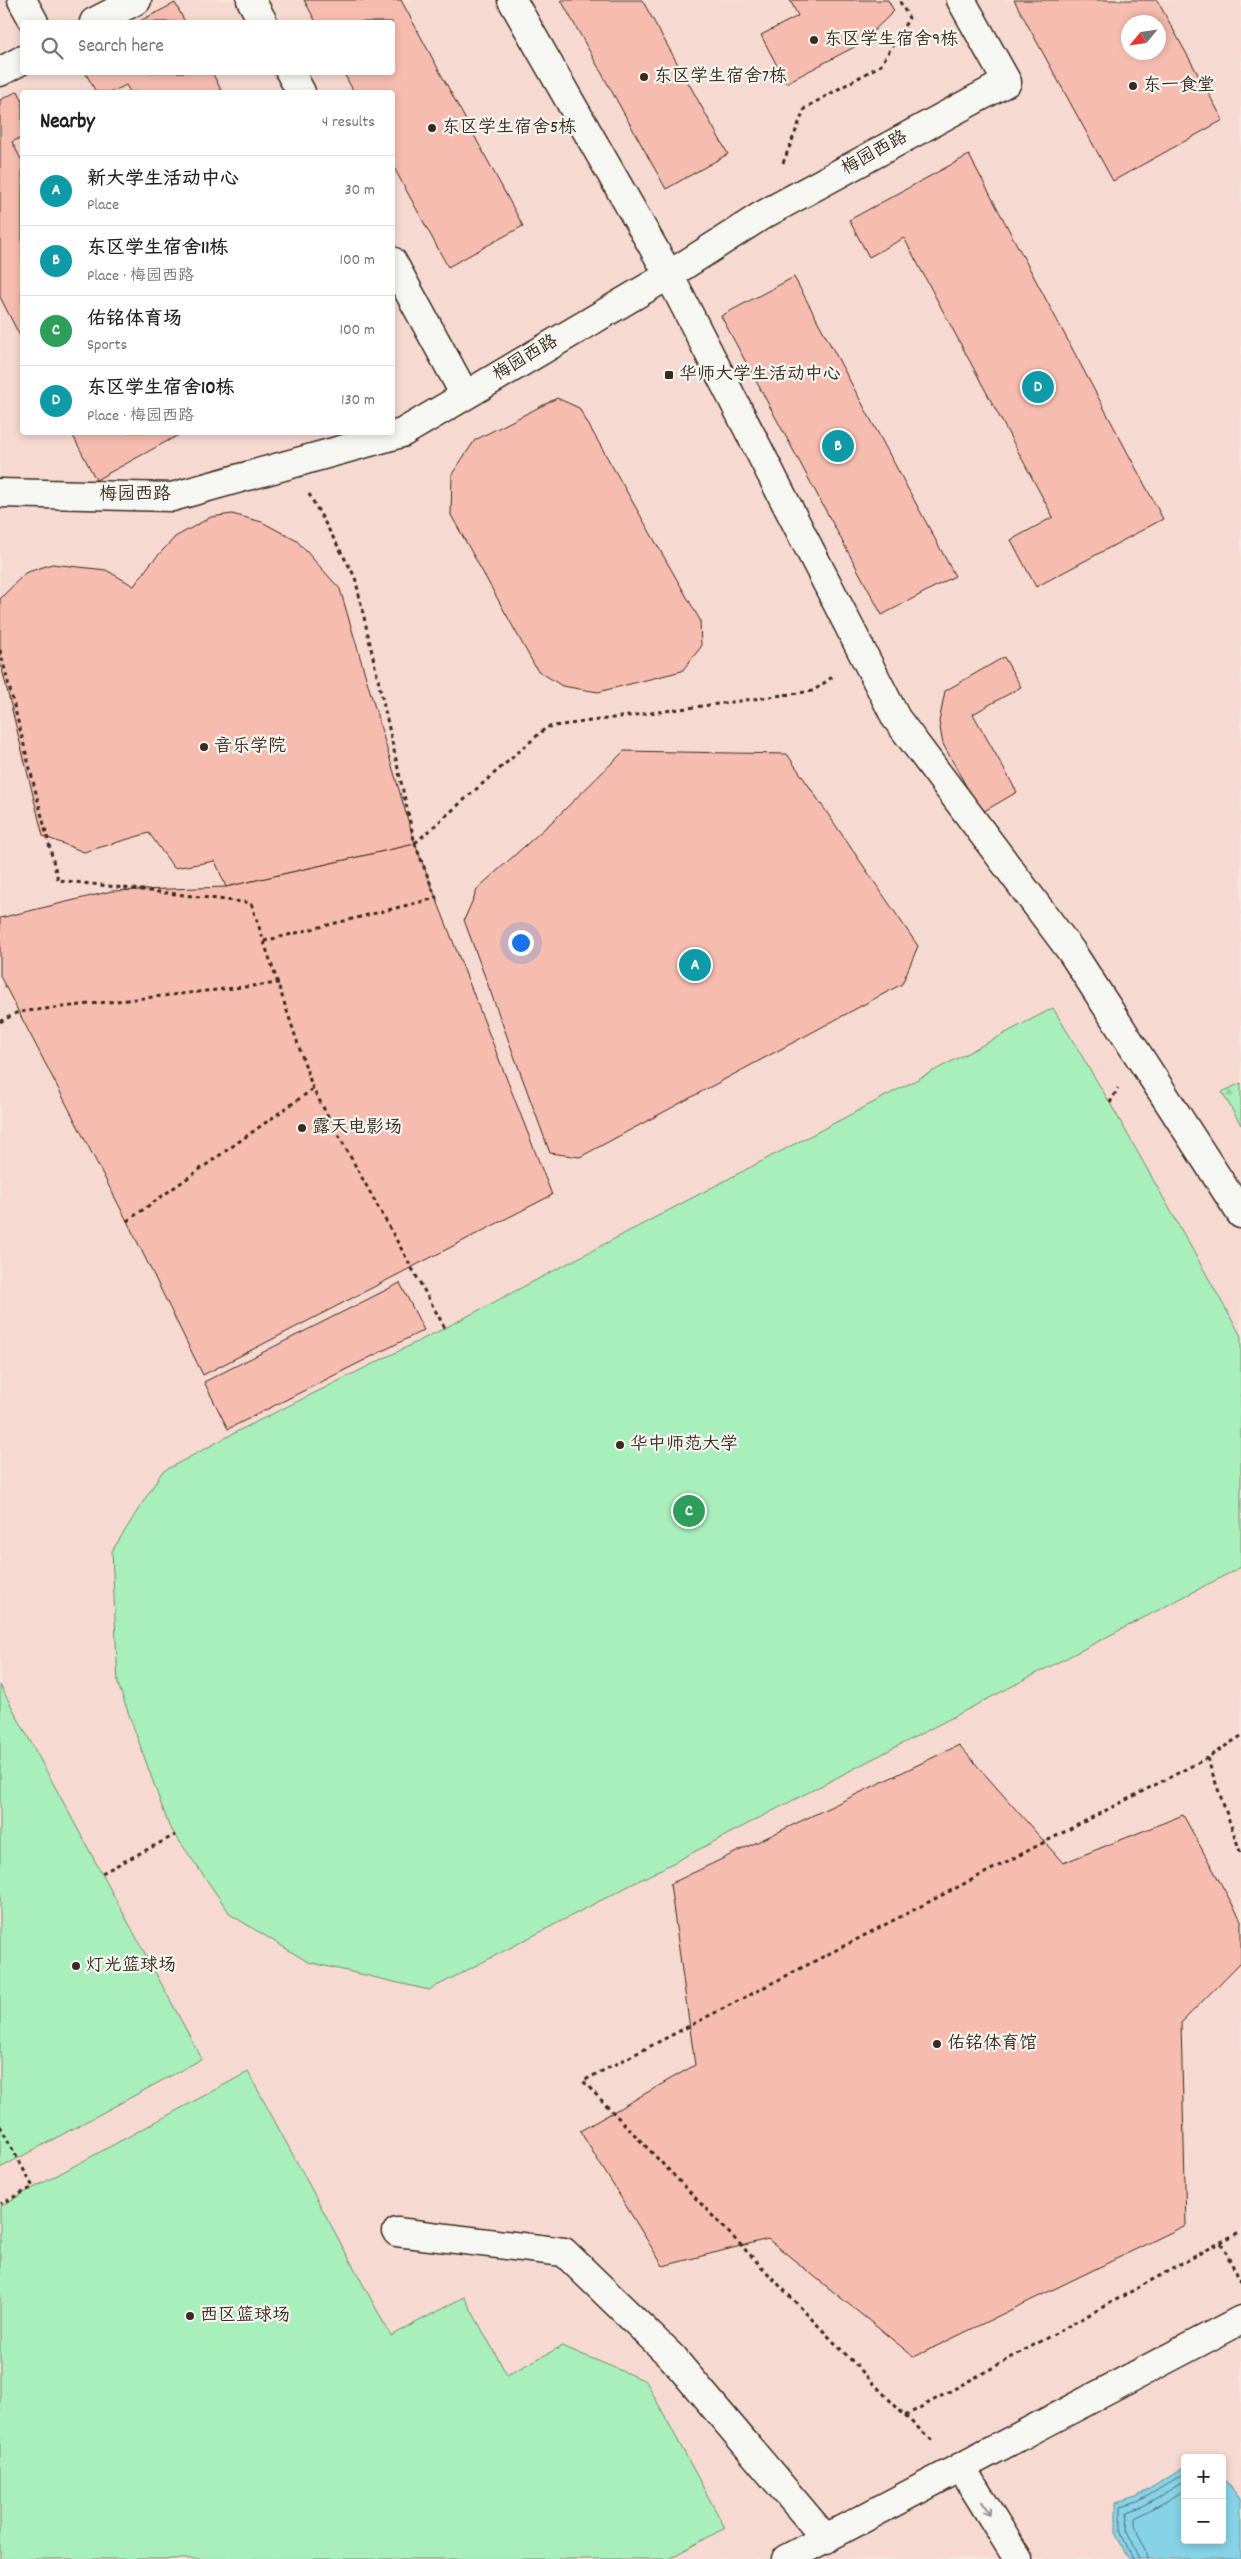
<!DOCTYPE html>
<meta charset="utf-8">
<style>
body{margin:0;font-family:Dekko,"LXGW WenKai TC",sans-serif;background:#f6f6f6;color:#202124}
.controls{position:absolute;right:15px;bottom:15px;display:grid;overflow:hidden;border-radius:5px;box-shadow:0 2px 8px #0003}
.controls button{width:45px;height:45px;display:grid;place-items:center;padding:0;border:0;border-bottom:1px solid #e0e0e0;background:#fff;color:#202124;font:25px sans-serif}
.compass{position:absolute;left:1121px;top:15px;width:45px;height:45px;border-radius:50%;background:#fff;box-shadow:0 2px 8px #0003;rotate:241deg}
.you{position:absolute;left:520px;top:942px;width:18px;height:18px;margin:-12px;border:4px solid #fff;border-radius:50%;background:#1a73e8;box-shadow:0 0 0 8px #1a73e833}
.badge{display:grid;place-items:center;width:32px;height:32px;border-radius:50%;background:#ea580c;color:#fff;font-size:16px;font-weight:700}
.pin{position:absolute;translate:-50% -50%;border:2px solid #fff;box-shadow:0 1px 5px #0006}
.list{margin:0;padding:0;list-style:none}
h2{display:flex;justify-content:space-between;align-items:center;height:65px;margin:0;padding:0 20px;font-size:21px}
h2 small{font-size:16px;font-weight:400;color:#757577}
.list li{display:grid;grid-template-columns:32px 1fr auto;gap:15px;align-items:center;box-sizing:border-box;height:70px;padding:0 20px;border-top:1px solid #e0e0e0}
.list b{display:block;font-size:19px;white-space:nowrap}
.list p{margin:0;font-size:16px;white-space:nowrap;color:#757577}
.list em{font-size:16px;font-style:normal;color:#757577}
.icon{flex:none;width:28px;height:28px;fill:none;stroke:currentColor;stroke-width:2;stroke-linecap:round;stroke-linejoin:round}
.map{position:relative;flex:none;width:1241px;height:2559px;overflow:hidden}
.search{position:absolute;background:#fff;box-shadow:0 2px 8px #0003;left:20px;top:20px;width:375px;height:55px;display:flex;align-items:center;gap:12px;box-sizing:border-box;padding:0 18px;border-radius:5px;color:#757577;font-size:19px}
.panel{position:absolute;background:#fff;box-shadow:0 2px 8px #0003;left:20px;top:90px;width:375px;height:345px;border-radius:5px}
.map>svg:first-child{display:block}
.built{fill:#f6d9d0;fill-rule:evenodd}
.forest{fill:url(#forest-firs);stroke:#728c6c}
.green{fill:#a8efbb;stroke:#728c6c}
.water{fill:#86d2e6;stroke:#688f96}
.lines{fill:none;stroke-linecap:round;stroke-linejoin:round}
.shore{stroke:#596d6e;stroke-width:1}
.building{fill:#f6bcb0;stroke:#3b2a1e;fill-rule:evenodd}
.minor-casing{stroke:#3b2a1e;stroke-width:31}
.path{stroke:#3b2a1e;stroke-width:3;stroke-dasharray:4 4;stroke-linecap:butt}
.minor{stroke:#f6f6f2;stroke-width:28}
.oneway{stroke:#989088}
.poi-dot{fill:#3b2a1e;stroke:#f6f6f2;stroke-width:2}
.labels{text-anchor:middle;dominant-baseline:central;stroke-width:4.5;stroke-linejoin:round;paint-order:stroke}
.poi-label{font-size:18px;fill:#3b2a1e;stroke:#f6f6f2;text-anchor:start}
.street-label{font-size:18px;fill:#3b2a1e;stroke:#f6f6f2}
</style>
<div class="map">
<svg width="1241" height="2559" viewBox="0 0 1241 2559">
<defs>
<pattern id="forest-firs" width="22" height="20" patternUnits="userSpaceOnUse" patternTransform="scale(1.25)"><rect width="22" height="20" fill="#a8efbb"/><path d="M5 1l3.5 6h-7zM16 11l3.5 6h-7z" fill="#92cda0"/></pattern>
</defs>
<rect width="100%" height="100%" fill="#f6e5de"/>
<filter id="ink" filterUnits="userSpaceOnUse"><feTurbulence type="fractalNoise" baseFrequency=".02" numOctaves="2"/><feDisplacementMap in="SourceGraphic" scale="10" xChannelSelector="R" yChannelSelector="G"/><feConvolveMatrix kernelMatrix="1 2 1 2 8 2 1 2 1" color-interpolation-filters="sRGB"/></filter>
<g filter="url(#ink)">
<path class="built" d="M0 0H1241V2559H0ZM22 22H392V72H22ZM1128 22H1158V52H1128ZM22 92H392V432H22ZM1185 2458H1222V2540H1185Z"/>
<path class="forest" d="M1241 1083V1125L1222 1092Z"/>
<g class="green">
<path d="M1053 1008 1110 1103 1241 1336V1567L429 1990 308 1962 231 1915 169 1826 118 1684 112 1551 162 1472 238 1431 445 1328Z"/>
<path d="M0 1685 202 2059 0 2168Z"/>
<path d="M248 2072 391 2336 464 2297 507 2375 562 2346 646 2381 725 2528 668 2559H0V2206Z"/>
</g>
<path class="water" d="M1185 2467V2540H1222V2476L1241 2500V2559H1129L1116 2535V2503L1136 2497Z"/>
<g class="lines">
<g class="shore">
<path d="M1133 2559 1121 2533V2507L1138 2502 1185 2473"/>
<path d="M1139 2559 1127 2532 1128 2512 1141 2507 1185 2481"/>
<path d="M1147 2559C1146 2544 1134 2534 1135 2518L1185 2490"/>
</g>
</g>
<g class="building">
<path d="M304 0H401L523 226 448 267 392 164V92H354L343 72H392V22H316Z"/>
<path d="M561 0H642L728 154 666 189Z"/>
<path d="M790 0H888L894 11 860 44 786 83 761 35 798 16Z"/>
<path d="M1014 0H1157L1223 120 1113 181ZM1128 22H1158V52H1128Z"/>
<path d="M175 3 185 22H138Z"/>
<path d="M85 72H212L222 92H130L126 85 112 92H96Z"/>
<path d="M18 91 22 100V137L12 142 22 161V340L0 297V100Z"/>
<path d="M969 155 1163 519 1036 587 1011 540 1053 517 904 238 869 257 849 220Z"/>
<path d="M794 277 955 576 882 615 721 316Z"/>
<path d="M557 398 579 408 700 620 701 647 682 671 598 692 562 686 537 670 451 515 452 474 475 440Z"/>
<path d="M71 432H184L96 480Z"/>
<path d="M232 514 262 522 297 541 340 589 415 844 226 887 215 861 174 868 149 833 84 852 43 836 0 661V599L25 573 52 564 106 570 134 586 150 564 175 537 211 517Z"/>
<path d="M1004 657 1021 687 973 714 1017 792 981 813 943 744 939 722 945 691Z"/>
<path d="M624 751 787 754 918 946 902 984 580 1157 550 1153 464 920 478 888 555 819Z"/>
<path d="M415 844 552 1195 203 1375 127 1221 0 976V918L112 891 226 887Z"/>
<path d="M400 1283 424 1330 228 1429 204 1382Z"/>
<path d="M959 1745 1063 1863 1183 1815 1241 1920V1962L1181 2023 1186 2225 914 2357 768 2239 663 2266 580 2131 695 2065 670 1884Z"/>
</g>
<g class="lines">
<defs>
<g id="minor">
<path d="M22 0 34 22"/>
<path d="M251 0 263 22"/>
<path d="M512 0 669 275 896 718 1071 951 1241 1214"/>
<path d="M94 22 137 0"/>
<path d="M0 72 22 60"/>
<path d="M290 72 301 92"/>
<path d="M392 261 465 395"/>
<path d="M0 493 172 497 402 433 669 275 761 216 1007 82 961 0"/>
<path d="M397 2232 564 2252 672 2357 826 2539"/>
<path d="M961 2467 1018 2559"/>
<path d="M786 2559 1241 2320"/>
</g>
</defs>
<use href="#minor" class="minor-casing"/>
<g class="path">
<path d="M783 163 805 108 881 65 909 18 899 0"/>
<path d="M0 650 58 880 251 903 313 1089 445 1328"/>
<path d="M415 843 547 727 813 691 835 675"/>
<path d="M264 941 436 898 415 844 355 577 309 494"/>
<path d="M0 1022 18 1012 279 983"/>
<path d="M1110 1103 1118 1088"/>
<path d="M127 1221 313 1089"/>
<path d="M1241 1736 1207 1758 583 2081 905 2416 1241 2231"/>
<path d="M1207 1758 1241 1854"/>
<path d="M102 1873 175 1835"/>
<path d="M0 2126 33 2187 0 2204"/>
<path d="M1221 2243 1241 2282"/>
<path d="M905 2416 934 2442"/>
</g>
<use href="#minor" class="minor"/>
</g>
<defs><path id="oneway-shaft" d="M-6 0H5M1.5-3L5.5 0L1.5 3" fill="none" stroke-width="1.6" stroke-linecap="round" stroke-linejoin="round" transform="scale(1.25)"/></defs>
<use class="oneway" href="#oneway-shaft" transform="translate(986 2508) rotate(58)"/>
</g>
<g class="poi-dot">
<circle cx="814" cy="40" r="5"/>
<circle cx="644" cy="77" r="5"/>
<circle cx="1133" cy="86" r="5"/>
<circle cx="432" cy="128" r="5"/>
<rect x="664" y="370" width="10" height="10" rx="2.5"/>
<circle cx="204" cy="747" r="5"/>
<circle cx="302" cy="1128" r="5"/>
<circle cx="620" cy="1445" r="5"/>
<circle cx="76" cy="1966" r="5"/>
<circle cx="937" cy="2044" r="5"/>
<circle cx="190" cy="2316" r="5"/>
</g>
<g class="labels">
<g class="poi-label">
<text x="824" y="40">东区学生宿舍9栋</text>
<text x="654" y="77">东区学生宿舍7栋</text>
<text x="1143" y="86">东一食堂</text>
<text x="442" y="128">东区学生宿舍5栋</text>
<text x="679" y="375">华师大学生活动中心</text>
<text x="214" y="747">音乐学院</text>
<text x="312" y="1128">露天电影场</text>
<text x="630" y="1445">华中师范大学</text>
<text x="86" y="1966">灯光篮球场</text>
<text x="947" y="2044">佑铭体育馆</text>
<text x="200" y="2316">西区篮球场</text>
</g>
<g class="street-label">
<text transform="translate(875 154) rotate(-29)">梅园西路</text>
<text transform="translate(526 359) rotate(-31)">梅园西路</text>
<text x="135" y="495">梅园西路</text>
</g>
</g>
</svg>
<div class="controls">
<button>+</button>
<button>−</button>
</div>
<svg class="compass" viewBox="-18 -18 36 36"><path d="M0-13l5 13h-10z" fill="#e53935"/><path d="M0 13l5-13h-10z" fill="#757577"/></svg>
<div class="you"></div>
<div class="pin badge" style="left:695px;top:965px;background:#0f9aa8">A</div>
<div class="pin badge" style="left:838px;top:446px;background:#0f9aa8">B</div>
<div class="pin badge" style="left:689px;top:1511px;background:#2e9e5b">C</div>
<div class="pin badge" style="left:1038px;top:387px;background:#0f9aa8">D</div>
<div class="search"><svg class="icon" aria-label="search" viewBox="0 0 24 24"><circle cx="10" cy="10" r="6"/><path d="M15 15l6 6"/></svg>Search here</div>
<section class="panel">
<h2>Nearby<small>4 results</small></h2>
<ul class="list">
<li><span class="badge" style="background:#0f9aa8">A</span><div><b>新大学生活动中心</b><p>Place</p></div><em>30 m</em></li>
<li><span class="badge" style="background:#0f9aa8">B</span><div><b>东区学生宿舍11栋</b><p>Place · 梅园西路</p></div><em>100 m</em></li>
<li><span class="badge" style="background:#2e9e5b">C</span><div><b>佑铭体育场</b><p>Sports</p></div><em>100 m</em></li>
<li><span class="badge" style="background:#0f9aa8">D</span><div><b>东区学生宿舍10栋</b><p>Place · 梅园西路</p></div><em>130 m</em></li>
</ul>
</section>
</div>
